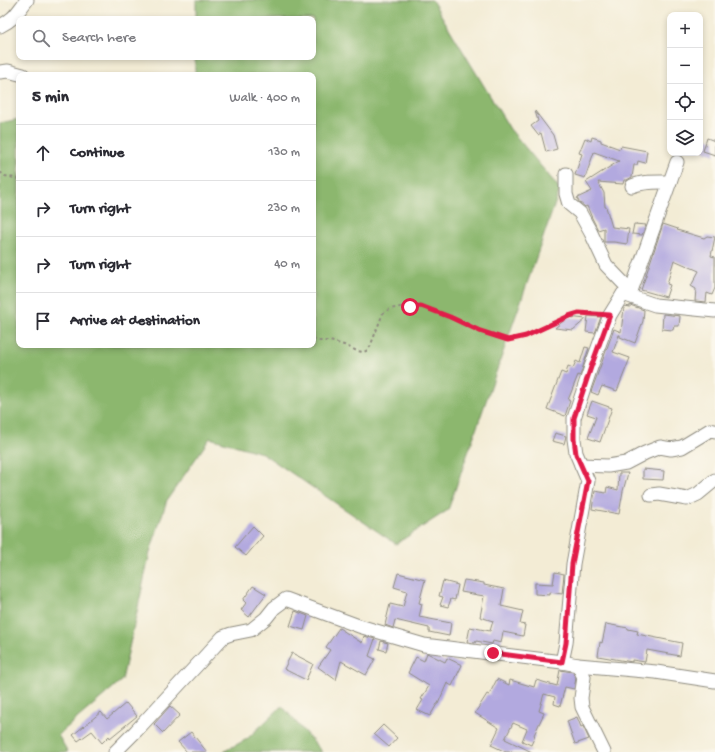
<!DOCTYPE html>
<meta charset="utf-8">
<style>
body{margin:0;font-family:"Gochi Hand",sans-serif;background:#f2f2f3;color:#2b2b33}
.controls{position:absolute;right:12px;top:12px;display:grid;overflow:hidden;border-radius:8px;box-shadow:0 2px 6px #0003}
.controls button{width:36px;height:36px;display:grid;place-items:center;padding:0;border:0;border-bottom:1px solid #e1e1e2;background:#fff;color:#2b2b33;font:20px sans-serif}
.stop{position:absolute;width:12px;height:12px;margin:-9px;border:3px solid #e11d48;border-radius:50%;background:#fff}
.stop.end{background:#e11d48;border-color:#fff;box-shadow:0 1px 4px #0008}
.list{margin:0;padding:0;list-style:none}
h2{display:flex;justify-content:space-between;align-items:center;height:52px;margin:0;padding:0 16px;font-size:17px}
h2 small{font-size:13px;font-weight:400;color:#7c7c81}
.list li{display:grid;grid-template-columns:26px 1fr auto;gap:12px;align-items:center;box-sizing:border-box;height:56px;padding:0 16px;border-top:1px solid #e1e1e2}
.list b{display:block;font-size:15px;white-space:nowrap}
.list em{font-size:13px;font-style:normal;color:#7c7c81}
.icon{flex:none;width:22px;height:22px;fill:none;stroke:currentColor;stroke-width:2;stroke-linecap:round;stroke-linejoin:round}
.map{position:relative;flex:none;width:715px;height:752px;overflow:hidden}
.search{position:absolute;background:#fff;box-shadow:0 2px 6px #0003;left:16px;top:16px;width:300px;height:44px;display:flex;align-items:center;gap:10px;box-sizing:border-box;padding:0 14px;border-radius:8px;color:#7c7c81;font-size:15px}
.panel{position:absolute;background:#fff;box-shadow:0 2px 6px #0003;left:16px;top:72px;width:300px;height:276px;border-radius:8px}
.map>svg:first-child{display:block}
.forest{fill:#8cb76e;stroke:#5c714c}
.building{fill:#b2a9df}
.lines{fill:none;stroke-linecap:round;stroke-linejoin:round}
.minor-casing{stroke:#8f8c80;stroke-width:15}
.path{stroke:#8f8c80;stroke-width:2;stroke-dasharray:3 3;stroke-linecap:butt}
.minor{stroke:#fff;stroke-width:13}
.route{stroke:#e11d48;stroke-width:5}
</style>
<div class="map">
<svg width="715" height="752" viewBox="0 0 715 752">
<rect width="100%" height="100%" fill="#fbf7ec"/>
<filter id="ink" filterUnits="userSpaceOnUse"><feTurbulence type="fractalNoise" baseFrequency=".025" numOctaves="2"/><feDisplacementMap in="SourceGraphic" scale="8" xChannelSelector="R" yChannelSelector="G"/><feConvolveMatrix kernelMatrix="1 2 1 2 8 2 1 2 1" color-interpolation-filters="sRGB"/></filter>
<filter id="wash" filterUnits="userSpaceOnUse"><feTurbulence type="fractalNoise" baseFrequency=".012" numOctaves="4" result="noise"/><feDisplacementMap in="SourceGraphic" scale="16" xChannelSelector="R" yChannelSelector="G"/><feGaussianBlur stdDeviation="0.9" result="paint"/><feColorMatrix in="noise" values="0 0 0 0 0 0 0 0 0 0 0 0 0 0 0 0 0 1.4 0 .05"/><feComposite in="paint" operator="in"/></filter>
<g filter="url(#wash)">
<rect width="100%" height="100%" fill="#f3ecd5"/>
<g class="forest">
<path d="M196 0H432L510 129 560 189 448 510 396 544 262 453 210 438 167 500 150 552 122 680 58 735 68 752H0V123L19 119V345H313V75H192L195 74V57H313V19H196Z"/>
<path d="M282 706 322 752H223L247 739Z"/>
</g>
<g id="blocks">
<g class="building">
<path d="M535 111 553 135 557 149 546 152 541 133 538 135 531 126 538 121Z"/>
<path d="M592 137 601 140V142L620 149 621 146 647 151 645 163 638 161 637 165H634L632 177 627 180H624L623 184 598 182 604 193 605 207H606L612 227 629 229 627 244 614 242H604V228L598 230 592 218 587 206 585 207 579 202 577 198 592 191 586 182 619 161 594 152 585 178 575 175 582 154 579 153 585 138 591 141Z"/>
<path d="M707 138 715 141V155L703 151Z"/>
<path d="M634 224 646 225 642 235 632 234Z"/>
<path d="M663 224 678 229 677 230 704 238 707 236 715 237 711 256 715 257V288L712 295 707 293 706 302 695 301 696 289 691 286 699 271 674 260 667 284 670 285 666 297 641 290Z"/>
<path d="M630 305 644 310 643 321 635 343 620 337V335H619L613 352 630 358 617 391 602 386 598 395 591 392 614 329 621 332 624 308 625 306 630 307Z"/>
<path d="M663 314 680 316 679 326H674L673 330 662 329Z"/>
<path d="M588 316 601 317 595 333 586 332Z"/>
<path d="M568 317 586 319 573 330 555 328Z"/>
<path d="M585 347 589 348 580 376 578 375 568 400 570 401 565 416 547 409 561 372 566 374 568 366 573 368 576 361 580 363Z"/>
<path d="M592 401 612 408 600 442 588 438 596 417 587 414Z"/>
<path d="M555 433 566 436 564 444 552 441Z"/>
<path d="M643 469 664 471 663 480 643 479Z"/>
<path d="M619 473H628L623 491 619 514 592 509 595 491 606 493 607 487 618 490Z"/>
<path d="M253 526 263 536 246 556 235 547Z"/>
<path d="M555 572 564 574 562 594 550 592V595L535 594V583L553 584Z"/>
<path d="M398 573 425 580 419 603 422 604 419 617 451 623 449 636 429 632V628L395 620 393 628 385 625 390 604 403 607 407 591 394 587Z"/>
<path d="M464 580 484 583V585L504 589 501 606 523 611 520 624 525 625 523 636 503 632 501 643 493 641 492 644 476 641 475 643 467 642 470 627 490 631 493 621 480 617 484 596 461 592Z"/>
<path d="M443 581 458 585 455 600 451 599 448 607 440 605 443 597 439 596Z"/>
<path d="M253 586 266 594 249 617 241 610 246 603 243 600Z"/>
<path d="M295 611 308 616 304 630 290 626Z"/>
<path d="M606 624 628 628V629L638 631 637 634 682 643 680 656 647 650 645 662 632 660V662L598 656 600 642 602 643Z"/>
<path d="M339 628 362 643 364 636 375 639 369 656 375 659 366 675 341 661 336 680 318 667 330 650 326 647Z"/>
<path d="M381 641 388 643 386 651 379 649Z"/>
<path d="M292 653 313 664 306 680 284 669Z"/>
<path d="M427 653 445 662 447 658 462 665 452 686 447 683 438 704H437L430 716 417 710 423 700 421 699 429 686 408 673 416 657 424 661Z"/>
<path d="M560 670 573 672 576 678 574 689 565 687 560 706 554 704 555 697 544 694 539 711 544 713 534 735 535 736 531 745 522 741 527 729 513 723 505 739 532 752H506L491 745 499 728 475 713 487 694 489 695 497 679 509 685 510 680 534 687 536 680 557 686Z"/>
<path d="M126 703 137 716 110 738 109 736 102 743 92 731 78 741 73 735 101 712 107 719Z"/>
<path d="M170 706 180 715 163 733 154 724Z"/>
<path d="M577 717 581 727 583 726 589 739 575 744 567 721Z"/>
<path d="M383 725 397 738 389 747 374 734Z"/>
<path d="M191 732 207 752H187L178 742Z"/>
</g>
</g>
</g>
<g filter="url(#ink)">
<use href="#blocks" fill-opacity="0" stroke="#8f8c80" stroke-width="1"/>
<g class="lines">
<defs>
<g id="minor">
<path d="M0 26C15 19 17 12 27 0"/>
<path d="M0 72 8 71 23 75"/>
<path d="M566 174V194L569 204 580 213 591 233 606 265 631 291"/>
<path d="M632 186C644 181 658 182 670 182"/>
<path d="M623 294 655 305 715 311"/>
<path d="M581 465 608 466 626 463 645 453 660 447 671 449 682 447 710 430 715 431"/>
<path d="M651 495 659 494 687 499 698 494 715 480"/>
<path d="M562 662 566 643 573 564 588 481 576 453 574 439V418L591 367 610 315 623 294 631 291 677 162"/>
<path d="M578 665 584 677 581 698 582 707 604 752"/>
<path d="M115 752 136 731 223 637 231 634 251 630 266 618 274 608 286 599 359 626 424 645 562 662 578 665 656 672 715 681"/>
</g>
</defs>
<use href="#minor" class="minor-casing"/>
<g class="path">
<path d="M0 172 5 176 19 179"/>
<path d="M313 339 318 341H330L344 345 357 351 363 352 366 351 370 347 383 313 390 309 400 307 421 306 450 317 480 331 508 340 526 336 569 316 579 313 599 314"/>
</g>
<use href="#minor" class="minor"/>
</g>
</g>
<g class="lines" filter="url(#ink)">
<path class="route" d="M410 307 421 306 450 317 480 331 508 340 526 336 569 316 579 313 610 315 591 367 574 418V439L576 454 588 481 572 564 566 643 562 662 493 653"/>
</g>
</svg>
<div class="controls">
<button>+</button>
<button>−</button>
<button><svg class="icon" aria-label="locate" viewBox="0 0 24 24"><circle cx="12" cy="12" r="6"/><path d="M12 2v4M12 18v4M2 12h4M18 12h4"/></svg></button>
<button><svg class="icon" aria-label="layers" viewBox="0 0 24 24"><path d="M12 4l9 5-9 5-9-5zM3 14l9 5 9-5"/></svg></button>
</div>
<div class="stop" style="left:410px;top:307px"></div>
<div class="stop end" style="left:493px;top:653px"></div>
<div class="search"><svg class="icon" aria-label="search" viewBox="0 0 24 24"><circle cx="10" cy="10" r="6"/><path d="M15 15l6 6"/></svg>Search here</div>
<section class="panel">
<h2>5 min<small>Walk · 400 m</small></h2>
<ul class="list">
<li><svg class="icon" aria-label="ahead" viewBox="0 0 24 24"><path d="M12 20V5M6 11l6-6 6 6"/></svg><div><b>Continue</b></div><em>130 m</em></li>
<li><svg class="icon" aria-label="right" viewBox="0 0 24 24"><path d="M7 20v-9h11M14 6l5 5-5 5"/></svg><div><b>Turn right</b></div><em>230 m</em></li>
<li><svg class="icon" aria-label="right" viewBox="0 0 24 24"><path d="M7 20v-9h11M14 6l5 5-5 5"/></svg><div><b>Turn right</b></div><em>40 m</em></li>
<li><svg class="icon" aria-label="arrive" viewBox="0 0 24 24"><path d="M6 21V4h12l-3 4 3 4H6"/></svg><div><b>Arrive at destination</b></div></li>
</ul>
</section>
</div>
